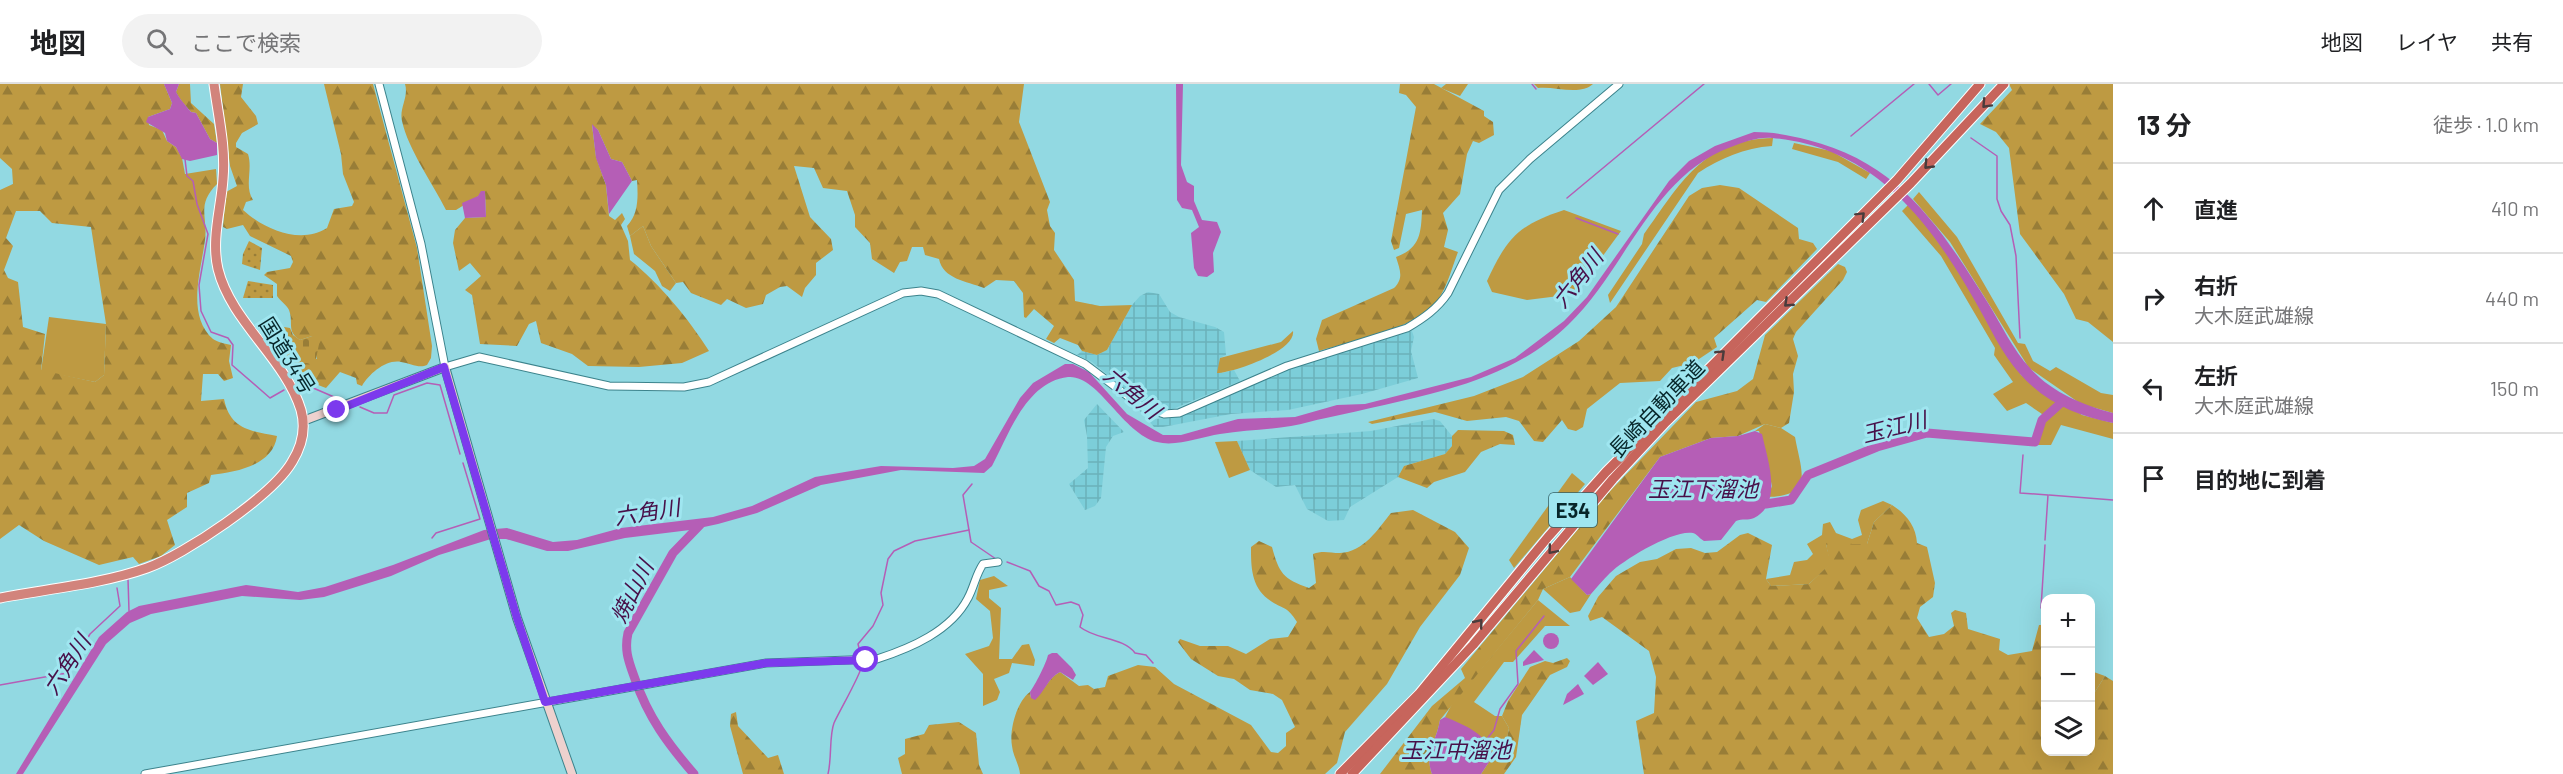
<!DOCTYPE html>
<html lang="ja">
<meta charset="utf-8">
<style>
body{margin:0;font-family:Barlow,"Noto Sans JP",sans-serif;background:#f2f2f2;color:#202124}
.controls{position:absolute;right:18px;bottom:18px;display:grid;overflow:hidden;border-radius:12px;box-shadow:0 6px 24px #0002}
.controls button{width:54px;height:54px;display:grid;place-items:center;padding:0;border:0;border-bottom:2px solid #e0e0e0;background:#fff;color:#202124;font:30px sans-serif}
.stop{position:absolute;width:18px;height:18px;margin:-14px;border:4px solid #7c3aed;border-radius:50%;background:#fff}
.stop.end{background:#7c3aed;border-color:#fff;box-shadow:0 2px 6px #0008}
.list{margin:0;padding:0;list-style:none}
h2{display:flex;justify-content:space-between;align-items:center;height:78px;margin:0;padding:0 24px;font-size:26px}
h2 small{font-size:20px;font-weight:400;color:#757577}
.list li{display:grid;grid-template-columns:39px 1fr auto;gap:18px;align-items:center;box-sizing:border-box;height:90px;padding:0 24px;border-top:2px solid #e0e0e0}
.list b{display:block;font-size:22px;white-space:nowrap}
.list p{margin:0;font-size:20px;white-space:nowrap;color:#757577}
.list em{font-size:20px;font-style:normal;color:#757577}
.icon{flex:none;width:33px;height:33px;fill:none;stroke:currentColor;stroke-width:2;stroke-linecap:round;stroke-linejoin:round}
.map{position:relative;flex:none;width:2113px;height:690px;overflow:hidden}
header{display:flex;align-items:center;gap:36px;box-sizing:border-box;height:84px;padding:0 30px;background:#fff;border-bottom:2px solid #e0e0e0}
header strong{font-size:28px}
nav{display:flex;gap:33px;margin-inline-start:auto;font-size:21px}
.search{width:420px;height:54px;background:#f2f2f2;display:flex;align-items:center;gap:15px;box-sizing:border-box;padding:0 21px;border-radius:33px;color:#757577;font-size:22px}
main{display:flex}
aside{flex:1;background:#fff}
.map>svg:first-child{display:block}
.industrial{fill:url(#industrial-grid)}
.grass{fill:#be9a42}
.forest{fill:url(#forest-firs);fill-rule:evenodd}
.cemetery{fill:url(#cemetery-stones)}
.park{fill:url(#park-dots)}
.water{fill:#b55eb6}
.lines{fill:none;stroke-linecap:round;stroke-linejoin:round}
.stream{stroke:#b55eb6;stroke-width:1.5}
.river{stroke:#b55eb6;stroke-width:9}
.tertiary-casing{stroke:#3c838c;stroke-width:9}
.secondary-casing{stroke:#3c838c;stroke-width:10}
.trunk-casing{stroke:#fff;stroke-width:11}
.motorway-casing{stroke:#fff;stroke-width:11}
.tertiary{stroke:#fff;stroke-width:7}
.secondary{stroke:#eed1ce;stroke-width:8}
.trunk{stroke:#d2847c;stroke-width:9}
.motorway{stroke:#c7655c;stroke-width:9}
.oneway{stroke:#4a3c3c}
.route{stroke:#7c3aed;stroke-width:8}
.labels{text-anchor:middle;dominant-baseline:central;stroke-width:6;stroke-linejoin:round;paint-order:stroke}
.shield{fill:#9fe6f0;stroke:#356065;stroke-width:1.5}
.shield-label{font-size:20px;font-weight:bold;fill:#07262a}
.street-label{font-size:21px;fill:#07262a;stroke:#9fe6f0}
.water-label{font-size:22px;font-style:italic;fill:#481049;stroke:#9fe6f0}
</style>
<header>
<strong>地図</strong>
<div class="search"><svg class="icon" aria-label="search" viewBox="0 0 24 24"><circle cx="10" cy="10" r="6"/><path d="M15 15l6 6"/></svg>ここで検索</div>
<nav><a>地図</a><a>レイヤ</a><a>共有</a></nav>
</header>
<main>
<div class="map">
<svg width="2113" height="690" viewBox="0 0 2113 690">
<defs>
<pattern id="industrial-grid" width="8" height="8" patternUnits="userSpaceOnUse" patternTransform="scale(1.5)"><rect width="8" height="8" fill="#7cced9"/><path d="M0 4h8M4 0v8" fill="none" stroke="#6ab1ba"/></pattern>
<pattern id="forest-firs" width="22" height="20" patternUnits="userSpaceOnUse" patternTransform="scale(1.5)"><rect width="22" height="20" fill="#be9a42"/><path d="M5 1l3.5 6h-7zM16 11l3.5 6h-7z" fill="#987d37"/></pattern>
<pattern id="cemetery-stones" width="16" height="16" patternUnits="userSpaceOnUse" patternTransform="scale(1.5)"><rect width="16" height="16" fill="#be9a42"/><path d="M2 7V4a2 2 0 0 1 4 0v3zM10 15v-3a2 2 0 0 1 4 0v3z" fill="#987d37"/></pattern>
<pattern id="park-dots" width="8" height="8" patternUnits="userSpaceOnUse" patternTransform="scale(1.5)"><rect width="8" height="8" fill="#be9a42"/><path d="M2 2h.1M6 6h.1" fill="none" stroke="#987d37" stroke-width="1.8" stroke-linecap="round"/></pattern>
</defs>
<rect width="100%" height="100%" fill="#92d9e2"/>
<g class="industrial">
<path d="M1148 208 1159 210 1170 228 1179 233 1215 243 1224 248 1226 271 1220 274 1222 289 1234 286 1240 297 1173 325H1155L1145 321 1092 278 1077 271 1082 267 1097 271 1107 266 1132 221 1140 212Z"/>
<path d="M1412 247 1414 253 1411 267 1418 294 1362 310 1288 326 1231 330 1163 343H1154L1148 336 1183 332 1292 284Z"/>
<path d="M1097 320 1124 348 1113 352 1106 363 1101 414 1095 422 1085 426 1069 400 1088 384 1087 352 1084 336Z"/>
<path d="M1433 335 1440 337 1452 352V362L1445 370 1404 382 1398 393 1350 423 1344 436 1328 437 1307 425 1295 401 1276 403 1250 386 1237 357 1371 347Z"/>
</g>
<g class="grass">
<path d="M1446 0H1468L1460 12 1441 4Z"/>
<path d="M1773 54 1772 62C1744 64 1721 74 1698 89L1610 219 1608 211 1642 160 1644 150C1681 99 1702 56 1773 54Z"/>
<path d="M1794 59 1831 67 1870 89 1866 95 1838 78 1792 65Z"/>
<path d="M1919 108 1957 153 2018 259 2025 260 2033 277 2050 287 2056 283 2101 309 2113 311V329L2081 320 2029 284 1950 158 1913 115Z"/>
<path d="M1909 120 1948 168 2021 291 2082 331 2113 339V355L2061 341 2051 361H2038L2033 355 2042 330 2026 319 2007 327 1993 310 2013 298 1994 271 1995 264 1941 172 1902 127Z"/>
<path d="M1564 126 1621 147 1575 210 1527 216 1492 208 1487 197C1507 154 1518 141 1564 126Z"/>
<path d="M643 142 651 162 676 199 670 207 662 202 655 187 634 170 630 152Z"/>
<path d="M49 233 106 240 104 291 95 298 41 287Z"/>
<path d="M1293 247C1296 267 1233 289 1217 289L1220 274 1281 258Z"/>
<path d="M1765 340 1781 344 1795 353C1801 387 1815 412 1768 413L1772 402 1759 347H1755Z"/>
<path d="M1237 357 1250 386 1229 394 1215 358Z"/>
<path d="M1572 389 1585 400 1514 484 1509 476Z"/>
<path d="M1883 417 1892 421 1874 438 1867 460H1826L1831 480 1809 500 1771 502 1766 495 1790 491 1794 478 1807 476 1813 470 1807 460 1822 451 1823 440 1830 438 1836 449 1852 455 1862 451 1858 436 1861 426Z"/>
<path d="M994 492 1008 502 989 506V514L1001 524 999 575H1012L1022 561 1029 560 1035 576 1034 582 1012 579 1009 589 994 595 1000 608 997 616 983 622V590L965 570 989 562 993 554 990 527 976 515 980 496Z"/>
<path d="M1570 493 1587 511 1591 510 1580 527 1570 529 1543 505Z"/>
<path d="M1538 516 1570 542H1545L1513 578H1504L1474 618 1495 632H1502L1509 644 1505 665 1493 672 1445 633 1452 620Z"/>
<path d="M2091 587 2105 592 2093 611 2091 610Z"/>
</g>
<g class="forest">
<path d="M0 0H164L172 19 170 25 148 33 149 41 162 46 167 57 176 63 182 74 185 90 216 85 217 100C196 121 208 132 205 156 201 187 186 231 213 255 217 258 226 260 231 261L229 277 233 294 224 297 218 290H203L201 317 224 315C230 345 250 347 277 352 273 382 235 388 211 391L209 399 187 409V423L167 436 175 461 161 472 139 480 133 473 99 481 44 457 19 441 0 455V106L13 100 12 85 0 74ZM16 127H40L52 139 91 143 106 240 104 291 95 298 41 286 45 250 23 243 18 198 8 194 4 186 13 162 6 154Z"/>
<path d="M179 0H190L191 19 214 40 217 59 210 55 196 29 191 28C186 22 179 15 176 8Z"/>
<path d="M220 0H243L241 13 256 32 258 40 242 49 236 59V63L248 70C253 86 244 102 253 116L246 118 243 126C264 145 300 161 327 144L334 125 352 122 354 118 343 90 341 70 324 0H373L417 164 432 262 431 274 427 281C419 285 410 279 401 278 386 275 369 290 362 302L357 300 356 294 340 288 326 304C308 297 296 293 287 274L289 268 317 275 312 252 300 256C286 247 294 239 289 226 287 221 280 217 277 212V200L264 191 267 188 290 184 293 178 291 172 250 152 243 141 227 145 223 143 226 108 237 102 230 82Z"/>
<path d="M405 0H1024L1019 38 1050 118 1047 126 1050 142 1055 149 1054 166 1074 196 1075 217 1100 222 1132 221 1107 266 1097 271 1082 267 1078 261 1060 254 1054 259 1046 255 1054 242 1034 225 1026 234 1024 233 1023 209 1014 197 996 196 984 204C966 197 943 195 939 175L925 171 923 163H912L907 177 900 178 894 189 872 175 870 159 855 143V131L847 107 823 104 814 84 794 82 810 133 831 155 833 166 816 179V191L805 204 802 213 787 202 780 203 766 211 763 220 746 224 727 215 721 221 691 209 683 198 676 199 651 162 643 142 630 152 627 142C639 130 638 112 637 96L632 97 622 78 611 75 598 46 592 41 596 73 606 101 609 132 615 136 622 129 625 135 621 141 628 157 630 176C660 200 688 234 709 267L682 279 639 283 588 282 572 270 541 259 536 237 529 240 517 262 480 260 472 211 465 206 481 192 470 179 459 187 453 159 455 146 465 134 486 133 485 108 456 126H446C433 100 408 65 402 37 399 24 409 13 405 0Z"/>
<path d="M1400 0H1434L1484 27V32L1493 38 1494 51 1479 59 1473 57 1467 70 1460 110 1443 129 1448 146 1444 163 1458 168C1451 186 1446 209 1432 223 1406 247 1352 257 1319 267L1316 255 1322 236 1394 204C1404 194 1400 186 1396 173 1420 164 1421 150 1422 126L1406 130 1399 164 1394 166 1391 157 1416 23 1406 11 1399 9Z"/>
<path d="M1534 0H1593C1580 12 1555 2 1538 4Z"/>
<path d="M2009 0H2113V258L2088 238 2076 235 2064 210 2020 150 2009 64 1996 48 1980 40 2012 6Z"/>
<path d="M1720 101 1739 104 1798 144 1799 155 1813 159 1817 165 1766 218 1757 216 1714 254 1717 263 1693 279 1672 284 1660 297 1620 299 1587 325 1583 343 1576 347 1568 345 1562 336 1543 358 1534 357 1519 337 1506 333 1467 337 1435 328 1372 340 1368 338 1474 312 1523 293 1579 257 1616 223 1689 112 1702 104Z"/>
<path d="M1838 180 1845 183 1847 188 1843 196 1796 248 1793 255 1798 272 1793 290 1794 308 1789 339 1781 344 1765 340 1738 352 1711 354 1660 373 1570 493 1543 505 1538 516 1440 636C1437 656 1424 669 1432 690H1380L1432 622 1465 594 1461 585 1610 407 1696 318 1737 307 1753 295 1765 251Z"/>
<path d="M1458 346 1504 347 1513 351 1515 361 1500 360 1481 368 1465 388 1434 398 1427 404 1398 393 1404 382 1445 370 1452 362V352Z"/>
<path d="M1892 421C1906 430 1916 442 1917 459L1927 463 1935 499 1933 513 1920 523 1917 534 1929 553 1944 550 1954 542 1951 529 1955 526 1966 529 1968 545 2000 555 1999 566 2008 571 2032 567 2039 541H2045L2046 668H2090L2091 610 2093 611 2105 592 2113 597V690H1644L1636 637 1654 629 1656 593 1649 567 1602 533 1590 537 1588 532 1598 513 1616 492 1640 478 1657 475 1676 465 1691 464 1705 469 1717 468 1740 451 1748 449 1772 461 1766 495 1771 502 1809 500 1830 480 1826 460 1832 452 1852 460H1867L1874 438Z"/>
<path d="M1413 426 1455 448 1469 464 1460 491 1420 543 1387 600 1345 648 1337 679 1325 690H1020C1019 680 1013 672 1012 662 1009 646 1017 617 1030 608L1031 614C1046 609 1046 595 1060 588L1079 602 1088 601 1094 605 1105 603 1108 592 1138 581 1155 583 1174 600 1251 641 1271 668 1278 669 1286 662V649L1295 643 1282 616 1273 610 1250 606 1234 595 1218 592 1191 575 1178 558 1180 555 1200 562H1228L1246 570 1270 555 1288 553 1297 538C1286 520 1282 526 1268 515 1251 502 1251 482 1251 463L1259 457 1272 463C1279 489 1283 495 1309 504L1316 499 1313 470C1323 466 1330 469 1340 469 1364 468 1378 445 1391 429Z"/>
<path d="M1567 574 1570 577 1567 583 1550 591 1522 631 1516 673 1504 690H1481L1493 672 1505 665 1509 644 1502 632 1508 617 1530 583 1545 577 1553 579Z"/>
<path d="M736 628 738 642 768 674 778 671 784 690H743L730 642 731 630Z"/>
<path d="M959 638 976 649 979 681 983 690H902L898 674 905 670V655L924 650 929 641Z"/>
</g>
<path class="cemetery" d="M273 241 290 244 293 251 300 256 312 252 320 255 315 280 300 279 295 268H289L287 274 269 250Z"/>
<g class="park">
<path d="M249 157 262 164 260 186 242 180 243 170Z"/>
<path d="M248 197 273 201V214H243Z"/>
</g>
<g class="water">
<path d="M164 0H179L176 8C179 14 186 22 191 28L196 29 210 55 217 59V71L190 77 182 75 176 63 167 57 165 49 146 38 148 33 170 25 172 19Z"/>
<path d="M1176 0H1183L1181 81 1187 98 1194 102V117L1202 136 1217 138 1221 148 1213 169 1214 188 1207 193 1198 192 1194 184 1191 149 1199 143 1192 126 1182 124 1177 116Z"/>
<path d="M592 40 598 46 611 75 622 78 632 97 609 130 606 101 596 74Z"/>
<path d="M1754 48C1773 48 1789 51 1808 56 1900 79 1940 143 1988 219 2001 240 2013 266 2030 284 2051 308 2083 321 2113 329V339C2077 332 2045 318 2020 290 2001 269 1989 241 1975 217 1929 136 1873 63 1772 54 1757 53 1745 58 1731 63 1652 92 1626 185 1569 240 1534 274 1492 293 1445 306 1405 317 1366 325 1326 334 1315 336 1303 340 1291 342 1268 346 1244 346 1220 350 1201 353 1176 363 1157 358 1122 349 1098 290 1068 293 1026 298 1009 350 992 382L984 389 901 386 821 401 757 429 718 440 690 446 625 454 568 467H547L506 455H491L439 471 391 492 324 513 300 516 242 512 151 530 130 539 106 560 23 690H16L99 553 127 528 139 522 246 501 298 508 325 503 393 481 484 446 507 444 553 458 577 456 621 444 713 433 752 422 815 393 881 382 953 384 974 382 985 375 1020 314 1033 299 1065 280H1073L1089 288 1127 330 1163 351H1181L1238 335 1295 333 1337 321 1365 320 1471 293 1515 274 1564 237 1587 213 1669 97 1689 77 1715 62Z"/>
<path d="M481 107H485L486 133 465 134 462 119 478 112Z"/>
<path d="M1755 347 1762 350C1767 374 1784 419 1754 434 1748 437 1742 434 1736 437L1721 456 1704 457C1699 454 1697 450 1693 449 1674 445 1623 476 1610 489 1603 496 1597 503 1591 510L1587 511 1571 495 1660 373 1711 354 1738 352Z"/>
<circle cx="1551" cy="557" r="8"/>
<path d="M1534 566 1544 576 1523 582V578Z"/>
<path d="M1052 569H1057L1072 584 1076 591 1073 596 1060 588C1048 594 1045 607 1035 616L1031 614 1030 608C1035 601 1046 580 1048 571Z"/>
<path d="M1598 578 1608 590 1593 601 1584 592Z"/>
<path d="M1578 600 1584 610 1563 621 1567 610Z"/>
<path d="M1445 633C1465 641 1487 650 1493 672L1481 690H1432C1424 669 1437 656 1440 636Z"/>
</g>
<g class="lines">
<g class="stream">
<path d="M1532 0 1536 5"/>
<path d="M1929 0 1938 11 1951 0"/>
<path d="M1851 52 1914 0"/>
<path d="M1971 54 1997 72V115L2001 127 2010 141 2016 172 2020 254"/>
<path d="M185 75 187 92 193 97 197 120 208 150 199 201 201 227 211 248 228 254 233 261 232 281 270 314 284 306"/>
<path d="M1567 114 1704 0"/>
<path d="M1576 134 1618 150"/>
<path d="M297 297 341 316"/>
<path d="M360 323 374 329H387L394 311 427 299 440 301 460 370"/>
<path d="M2023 371 2020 409 2048 411 2045 456"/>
<path d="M972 400 963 411 971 458 996 475"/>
<path d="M2049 411 2113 416"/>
<path d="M432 454 436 449 480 435 463 379"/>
<path d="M1007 478 1030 487 1039 502 1049 507 1056 521 1071 518 1079 521 1083 531 1080 543C1096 556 1123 553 1135 569L1146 571 1153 579"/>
<path d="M128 495 129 527"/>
<path d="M2041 524 2045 461"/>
<path d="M861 572 858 560 873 542 883 521 881 509 888 475 894 467 915 457 969 446"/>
<path d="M0 601 67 589 90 550 120 522 117 504"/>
<path d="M1486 656 1494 646 1500 625 1518 600 1516 567 1544 532"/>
<path d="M828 690C832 674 829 652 834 639 840 626 861 590 862 581"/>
</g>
<g class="river">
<path d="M1766 420 1791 416 1808 391 1877 363 1927 349 2035 358 2042 336 2062 318"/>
<path d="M694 690C668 660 648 633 635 595 629 578 624 567 628 549L673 469 700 441"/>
</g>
<defs>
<g id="tertiary">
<path d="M379 0 421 160 445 283 479 273 609 302 684 303 709 298 903 209 921 207 938 210 1085 280 1142 323 1164 330 1179 329 1287 282 1407 244C1424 234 1437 225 1448 209L1499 106 1530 75 1619 0"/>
<path d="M145 690 766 579 877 575C911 564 951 547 968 514 974 503 976 490 983 480L998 478"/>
</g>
<path id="secondary" d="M303 337 445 283 517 534 572 690"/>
<path id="trunk" d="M0 514C47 505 102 500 147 484 184 471 272 412 292 378 302 362 306 344 301 326 285 274 231 238 218 185 211 155 221 125 223 95 226 64 218 31 214 0"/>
<g id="motorway">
<path d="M1340 690 1419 610 1548 453 1606 388 1897 96 1980 0"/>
<path d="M1352 690 1473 561 1613 395 1666 338 1911 99 2004 0"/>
</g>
</defs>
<use href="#tertiary" class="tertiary-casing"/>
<use href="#secondary" class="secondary-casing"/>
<use href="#trunk" class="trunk-casing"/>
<use href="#motorway" class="motorway-casing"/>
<use href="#tertiary" class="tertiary"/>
<use href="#secondary" class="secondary"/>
<use href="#trunk" class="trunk"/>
<use href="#motorway" class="motorway"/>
</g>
<defs><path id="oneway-chevron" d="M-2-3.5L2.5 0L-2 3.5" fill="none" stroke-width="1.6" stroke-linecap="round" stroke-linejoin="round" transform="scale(1.5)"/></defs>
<g class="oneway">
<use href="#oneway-chevron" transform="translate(1986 20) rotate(133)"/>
<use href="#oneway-chevron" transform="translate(1928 81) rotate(134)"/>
<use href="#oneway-chevron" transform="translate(1861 132) rotate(-45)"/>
<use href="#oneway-chevron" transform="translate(1788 219) rotate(137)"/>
<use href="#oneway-chevron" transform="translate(1721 270) rotate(-44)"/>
<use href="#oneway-chevron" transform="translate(1552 466) rotate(130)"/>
<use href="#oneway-chevron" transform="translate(1479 539) rotate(-51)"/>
</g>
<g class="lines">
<path class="route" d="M337 326 444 283 517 534 545 618 766 579 866 576"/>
</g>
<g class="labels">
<rect class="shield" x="1549" y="409" width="48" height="34" rx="4.5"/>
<g class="shield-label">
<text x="1573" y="426">E34</text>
</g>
<g class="street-label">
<text transform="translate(288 271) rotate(58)">国道34号</text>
<text transform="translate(1656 324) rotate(-46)">長崎自動車道</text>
</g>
<g class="water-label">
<text transform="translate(1577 194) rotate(-52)">六角川</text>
<text transform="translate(1133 308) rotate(40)">六角川</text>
<text transform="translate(1894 342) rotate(-14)">玉江川</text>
<text x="1703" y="404">玉江下溜池</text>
<text transform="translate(647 427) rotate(-9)">六角川</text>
<text transform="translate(631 507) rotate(-63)">焼山川</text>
<text transform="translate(66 580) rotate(-57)">六角川</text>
<text x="1456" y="665">玉江中溜池</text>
</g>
</g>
</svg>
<div class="controls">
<button>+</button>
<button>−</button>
<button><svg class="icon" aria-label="layers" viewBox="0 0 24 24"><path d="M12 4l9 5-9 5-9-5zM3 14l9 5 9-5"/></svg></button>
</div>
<div class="stop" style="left:866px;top:576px"></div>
<div class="stop end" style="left:337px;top:326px"></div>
</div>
<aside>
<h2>13 分<small>徒歩 · 1.0 km</small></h2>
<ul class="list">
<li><svg class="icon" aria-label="ahead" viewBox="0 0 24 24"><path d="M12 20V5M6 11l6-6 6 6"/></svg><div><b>直進</b></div><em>410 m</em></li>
<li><svg class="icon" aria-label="right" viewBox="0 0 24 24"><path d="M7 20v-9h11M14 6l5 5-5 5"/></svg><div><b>右折</b><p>大木庭武雄線</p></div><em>440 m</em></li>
<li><svg class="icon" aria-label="left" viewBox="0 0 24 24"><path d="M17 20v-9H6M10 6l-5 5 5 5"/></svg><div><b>左折</b><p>大木庭武雄線</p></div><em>150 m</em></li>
<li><svg class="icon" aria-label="arrive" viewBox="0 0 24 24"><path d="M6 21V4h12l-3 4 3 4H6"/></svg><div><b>目的地に到着</b></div></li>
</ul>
</aside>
</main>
